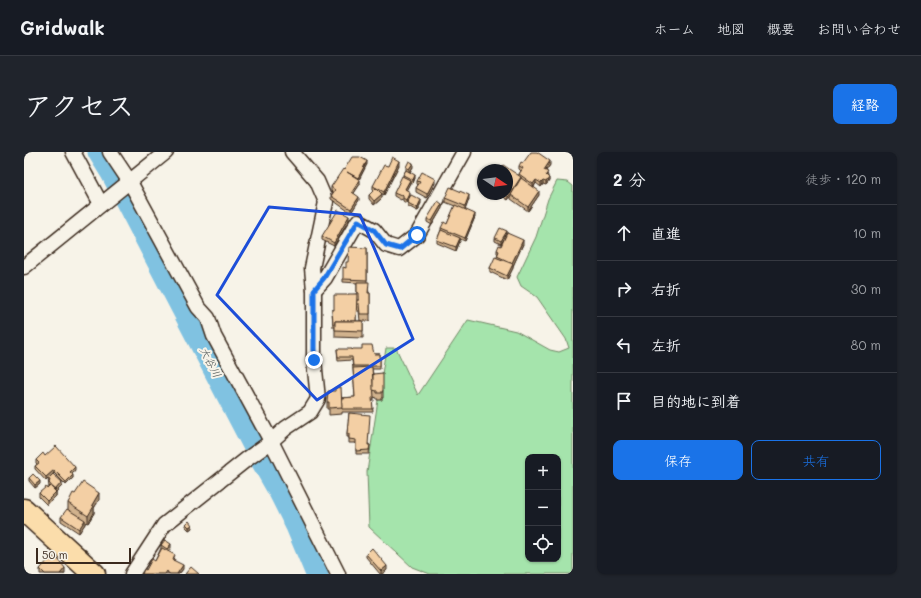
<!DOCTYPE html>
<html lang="ja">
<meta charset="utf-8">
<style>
body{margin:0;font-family:Mali,"Klee One",sans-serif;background:#20242c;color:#f1f3f6}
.controls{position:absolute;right:12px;bottom:12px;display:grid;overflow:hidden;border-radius:8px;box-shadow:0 1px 3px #0004}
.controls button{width:36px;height:36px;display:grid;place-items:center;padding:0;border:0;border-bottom:1px solid #363941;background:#171b24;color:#f1f3f6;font:20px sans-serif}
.compass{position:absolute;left:453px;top:12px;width:36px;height:36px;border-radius:50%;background:#171b24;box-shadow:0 1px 3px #0004;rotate:103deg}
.scale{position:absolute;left:12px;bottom:10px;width:95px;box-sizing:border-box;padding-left:4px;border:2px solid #3b2a1e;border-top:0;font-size:11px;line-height:14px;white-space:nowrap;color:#3b2a1e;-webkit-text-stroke:3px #f7f3e8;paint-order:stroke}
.stop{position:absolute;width:12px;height:12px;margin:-9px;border:3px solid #1a73e8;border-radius:50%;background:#fff}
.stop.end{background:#1a73e8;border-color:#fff;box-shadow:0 1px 4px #0008}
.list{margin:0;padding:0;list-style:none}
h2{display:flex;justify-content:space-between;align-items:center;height:52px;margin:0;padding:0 16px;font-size:17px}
h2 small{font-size:13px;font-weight:400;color:#9ea1a6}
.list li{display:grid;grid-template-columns:26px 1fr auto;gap:12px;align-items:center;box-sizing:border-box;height:56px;padding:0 16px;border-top:1px solid #363941}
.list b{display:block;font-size:15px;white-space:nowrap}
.list em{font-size:13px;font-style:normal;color:#9ea1a6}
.actions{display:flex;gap:8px;padding:12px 16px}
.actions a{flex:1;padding:9px 0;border:1px solid #1a73e8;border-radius:8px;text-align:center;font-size:14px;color:#1a73e8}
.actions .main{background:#1a73e8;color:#fff}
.icon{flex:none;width:22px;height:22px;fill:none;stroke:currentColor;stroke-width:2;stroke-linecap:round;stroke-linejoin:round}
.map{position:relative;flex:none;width:549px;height:422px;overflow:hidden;border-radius:8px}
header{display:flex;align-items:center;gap:24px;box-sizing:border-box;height:56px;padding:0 20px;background:#171b24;border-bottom:1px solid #363941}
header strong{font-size:19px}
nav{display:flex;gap:22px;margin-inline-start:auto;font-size:14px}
.intro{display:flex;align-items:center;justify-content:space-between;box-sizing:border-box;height:96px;padding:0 24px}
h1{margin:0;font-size:28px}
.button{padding:10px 18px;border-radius:8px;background:#1a73e8;color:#fff;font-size:14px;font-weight:700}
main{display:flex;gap:24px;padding:0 24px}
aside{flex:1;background:#171b24;border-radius:8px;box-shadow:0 1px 3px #0004}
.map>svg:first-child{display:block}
.green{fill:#a5e4ac;stroke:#708765;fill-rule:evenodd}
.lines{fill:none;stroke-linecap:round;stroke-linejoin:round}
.river{stroke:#80c2e1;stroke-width:23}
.minor-casing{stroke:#3b2a1e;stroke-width:17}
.primary-casing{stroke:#3b2a1e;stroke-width:25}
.minor{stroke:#f7f3e8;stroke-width:14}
.primary{stroke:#fbddab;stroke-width:22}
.wall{fill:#d1b28d;stroke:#3b2a1e}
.shaded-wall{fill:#aa9173;stroke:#3b2a1e}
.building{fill:#f3cfa4;stroke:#3b2a1e}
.route{stroke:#1a73e8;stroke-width:5}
.marked{fill:none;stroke:#1d4ed8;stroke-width:3;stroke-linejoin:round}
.labels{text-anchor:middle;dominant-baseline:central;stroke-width:4;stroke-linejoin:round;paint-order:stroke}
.water-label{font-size:11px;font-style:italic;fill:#505858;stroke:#f7f3e8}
</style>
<header>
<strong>Gridwalk</strong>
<nav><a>ホーム</a><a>地図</a><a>概要</a><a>お問い合わせ</a></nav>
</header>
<div class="intro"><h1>アクセス</h1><a class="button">経路</a></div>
<main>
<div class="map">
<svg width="549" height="422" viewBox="0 0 549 422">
<rect width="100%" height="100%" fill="#f7f3e8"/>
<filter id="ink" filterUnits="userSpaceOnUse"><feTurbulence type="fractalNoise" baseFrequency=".025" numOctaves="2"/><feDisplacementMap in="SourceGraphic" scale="8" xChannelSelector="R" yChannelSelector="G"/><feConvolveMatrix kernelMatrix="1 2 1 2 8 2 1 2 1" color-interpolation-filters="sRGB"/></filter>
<g filter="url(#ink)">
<path class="green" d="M533 29 544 30 549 34V422H406L388 415 345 375 343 320 362 196H372L394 243 444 168 492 179 526 198 535 200 545 196 542 187 513 145 497 134 493 125 512 85 524 47ZM504 305H534V407H504Z"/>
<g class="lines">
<path class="river" d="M75 0 88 21 236 305 256 340 273 374 293 422"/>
<defs>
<g id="minor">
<path d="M49 0 77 52"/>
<path d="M86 0 106 30 174 155 184 166 190 184 247 289 314 422"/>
<path d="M0 115 142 0"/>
<path d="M290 138 301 126 334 69 350 78 362 93 375 97 393 83 440 0"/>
<path d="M108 422 140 373 223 307 244 292 262 276 286 260 294 247 290 208V138L288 116 302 50 293 29 268 0"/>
</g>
<path id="primary" d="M0 358 70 422"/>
</defs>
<use href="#minor" class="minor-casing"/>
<use href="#primary" class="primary-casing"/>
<use href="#minor" class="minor"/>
<use href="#primary" class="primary"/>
</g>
<g class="wall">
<path d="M499 11 526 13 522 19 524 24 525 29 522 33 519 32 517 35 512 31 510 35 515 43 504 59 487 47V44L484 48 475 42H483L497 19 495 17V14Z"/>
<path d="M343 12 335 28 336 32 330 41 335 48 327 61 307 47V44L309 41 307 39V35L320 18Z"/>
<path d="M375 13 360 43 357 41 358 46 350 53 345 47V43L350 38H349V34L364 14Z"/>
<path d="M382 15H389L386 20 391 26 389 31 386 30V31L382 38 386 43 382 51 379 49V47H378L377 48 370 44V41L379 25V23L382 18Z"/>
<path d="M393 29 411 31 403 46 392 40V36L394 33 393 32Z"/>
<path d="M421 46 445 47 441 58 451 65 441 89 436 87V89L432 99 413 91V88L417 78V76L423 72 431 54 421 50Z"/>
<path d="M384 48 397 51 395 55V58L393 59 384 54Z"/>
<path d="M418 56 408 73 403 70V67Z"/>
<path d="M325 68 310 94 298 88V84Z"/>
<path d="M483 81 499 92 489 114V116L483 128 466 120V116L473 105 474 102 473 101V98L477 94V92L471 89V86Z"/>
<path d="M343 96V130L345 141H346V169H336L335 159H332V169H339V186L311 185V175H309L308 158H310L324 143 333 142V131L319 130V127L322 116 324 110Z"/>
<path d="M313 197 350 202H356V217H348L349 222 359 239V246H358V248H353V246L350 245V249H348L349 260H318V262L305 263V257H303V250L317 246 331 245 329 217 328 208 314 209Z"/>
<path d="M325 261 345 293H346L345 302H332V291H325V285H323V282Z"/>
<path d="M21 304 51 318 48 322 49 326 42 333 30 321 29 322 38 334 32 340V344L23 353 15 345V341L25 335 24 327 22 329 11 317V314L13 312 12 311V308Z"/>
<path d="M5 326 16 332 11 336 5 329Z"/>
<path d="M51 342 75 348 70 356V361L64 371 61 370V372L55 381 37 369V365L44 358V351Z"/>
<path d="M162 372 168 376 165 378 162 375Z"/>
<path d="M137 393 147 396 144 400 151 407 150 409 159 417 155 422H118L131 409 137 396Z"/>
<path d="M342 402 363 418 358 422H356L342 405Z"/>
<path d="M16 417 41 422H16Z"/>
</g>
<g class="shaded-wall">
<path d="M343 9V12L334 29V26Z"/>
<path d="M375 9V13L360 43V40Z"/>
<path d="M526 9V13L520 21V18Z"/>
<path d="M389 11V15L385 21V17Z"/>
<path d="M391 23V26L389 31V28Z"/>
<path d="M497 25V28L484 48V45Z"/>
<path d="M525 26V29L522 33V30Z"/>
<path d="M411 27V31L403 46V42Z"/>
<path d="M336 28V32L328 44V40Z"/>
<path d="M386 28V31L381 41V37Z"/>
<path d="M512 28V31L509 36V32Z"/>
<path d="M519 29V32L517 35V31Z"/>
<path d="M515 39V43L504 59V55Z"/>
<path d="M386 40V43L382 51V48Z"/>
<path d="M358 42V46L350 53V49Z"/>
<path d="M445 43V47L441 58V54Z"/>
<path d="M335 45V48L327 61V57Z"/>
<path d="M397 48V51L395 55V58L393 59 394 54Z"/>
<path d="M418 52V56L408 73V69Z"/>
<path d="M451 62V65L441 89V86Z"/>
<path d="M325 64V68L310 94V91Z"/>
<path d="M483 79V82L477 92V89Z"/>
<path d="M436 86V89L432 99V95Z"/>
<path d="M499 88V92L489 114V116L483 128V124L488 113V111Z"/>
<path d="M51 315V318L46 323V320Z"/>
<path d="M30 318V321L22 329V325Z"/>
<path d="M49 323V326L42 333V330Z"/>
<path d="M16 329V332L11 336V333Z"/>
<path d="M38 330V334L31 341V338Z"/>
<path d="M32 340V344L23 353V349Z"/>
<path d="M75 341V348L70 356V361L64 371V364L68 353Z"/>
<path d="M61 368V372L55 381V377Z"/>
<path d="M168 373V376L165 378V375Z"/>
<path d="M147 392V396L143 400V397Z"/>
<path d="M159 413V417L155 422H153Z"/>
<path d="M363 414V418L358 422H357V419Z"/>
<path d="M41 416V422H36Z"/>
</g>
<g class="building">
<path d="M507 0H513L526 9 520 18 524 20 522 23 525 26 522 30 519 29 517 31 512 28 509 32 495 22 499 16 495 14 497 10 499 11Z"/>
<path d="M328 5H336L343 9 334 26 323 20 336 28 328 40 335 45 327 57 307 44 311 38 307 35 319 17 320 18Z"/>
<path d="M368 5 375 9 360 40 349 34 360 13 364 14Z"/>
<path d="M385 9 389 11 385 17 382 15Z"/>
<path d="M479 13 497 25 484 45 480 42H483V18H476Z"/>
<path d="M382 18 391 23 389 28 379 23Z"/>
<path d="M398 20 411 27 403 42 392 36 396 30 393 29Z"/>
<path d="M378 24 386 28 381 37 386 40 382 48 379 46V44L378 43 377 44 370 41Z"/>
<path d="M497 26 515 39 504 55 487 43Z"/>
<path d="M426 35 445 43 441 54 421 46Z"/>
<path d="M352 36 358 42 350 49 345 43Z"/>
<path d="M387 43 397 48 394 54H395L393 56 384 51 385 49 384 48Z"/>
<path d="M414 49 418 52 408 69 403 67Z"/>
<path d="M431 53 451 62 441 86 417 76 420 70 423 72Z"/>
<path d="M314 58 325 64 310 91 298 84Z"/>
<path d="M476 76 483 79 477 89 471 86Z"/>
<path d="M417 78 436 86 432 95 413 88Z"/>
<path d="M483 81 499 88 488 111 473 104 475 99 473 98 475 93 477 94Z"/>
<path d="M325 95 343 96V128L319 127V115L322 116V110H324Z"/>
<path d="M471 105 489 112 483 124 466 116Z"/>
<path d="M333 130H345L344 141H346V162H336L335 152H332L333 148H335V141L333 140Z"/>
<path d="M324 142H333L332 169H311V172H309L308 158H310V143H324Z"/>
<path d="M311 169H339V179L311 178Z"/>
<path d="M338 193H348L350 202H356V214H329L328 205H314L313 197H328V198L329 197H338Z"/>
<path d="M348 215 350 246H348L349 257H318L317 246 331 245 329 216Z"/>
<path d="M359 221V239H358V241H353V239L349 238V222Z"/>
<path d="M317 235 318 255 305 256V250H303L304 239H311V236Z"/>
<path d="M325 261 346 263 344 293H346L345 298 332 299V288L325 287V282H323Z"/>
<path d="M32 294 51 315 46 320 49 323 42 330 30 318 22 325 11 314 15 311 12 308 19 301 21 304Z"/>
<path d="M9 322 16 329 11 333 5 326Z"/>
<path d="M29 322 38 330 31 338 25 331 26 328 24 327Z"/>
<path d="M59 330 75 341 68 353 70 354 64 364 44 351 49 341 51 342Z"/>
<path d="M26 334 32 340 23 349 15 341 22 335 23 337Z"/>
<path d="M43 357 61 368 55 377 37 365Z"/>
<path d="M165 369 168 373 165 375 162 372Z"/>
<path d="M141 388 147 392 143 397 137 393Z"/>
<path d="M138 396 151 403 149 408 159 413 153 422H146L144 421 143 419 141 422H118L120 417 122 418 128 407 131 409Z"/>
<path d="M348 396 363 414 357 419 342 402Z"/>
<path d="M28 404 33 408 34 407 41 416 36 422H21L16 417Z"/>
<path d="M167 415 175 422H161Z"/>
</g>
</g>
<g class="lines" filter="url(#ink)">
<path class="route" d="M290 208V138L300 126 334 69 350 78 362 93 376 97 393 83"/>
</g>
<path class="marked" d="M245 55 336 63 389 187 293 248 193 143Z"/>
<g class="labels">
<g class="water-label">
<text transform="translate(187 210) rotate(62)">大谷川</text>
</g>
</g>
</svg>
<div class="controls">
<button>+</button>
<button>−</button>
<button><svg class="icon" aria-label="locate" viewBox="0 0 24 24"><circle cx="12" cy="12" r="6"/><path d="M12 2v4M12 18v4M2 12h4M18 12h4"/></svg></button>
</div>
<svg class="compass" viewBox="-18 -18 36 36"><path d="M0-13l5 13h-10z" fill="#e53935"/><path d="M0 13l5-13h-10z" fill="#9ea1a6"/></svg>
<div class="scale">50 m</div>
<div class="stop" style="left:393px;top:83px"></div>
<div class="stop end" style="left:290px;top:208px"></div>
</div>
<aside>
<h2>2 分<small>徒歩 · 120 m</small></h2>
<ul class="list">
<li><svg class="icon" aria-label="ahead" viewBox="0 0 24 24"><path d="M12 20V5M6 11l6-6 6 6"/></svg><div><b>直進</b></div><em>10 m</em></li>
<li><svg class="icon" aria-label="right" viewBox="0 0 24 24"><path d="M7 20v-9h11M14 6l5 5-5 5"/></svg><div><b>右折</b></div><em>30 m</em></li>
<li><svg class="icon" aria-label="left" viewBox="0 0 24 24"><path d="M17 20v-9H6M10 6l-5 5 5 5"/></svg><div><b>左折</b></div><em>80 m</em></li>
<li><svg class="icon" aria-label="arrive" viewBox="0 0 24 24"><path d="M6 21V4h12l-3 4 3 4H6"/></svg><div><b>目的地に到着</b></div></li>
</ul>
<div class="actions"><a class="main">保存</a><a>共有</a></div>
</aside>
</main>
